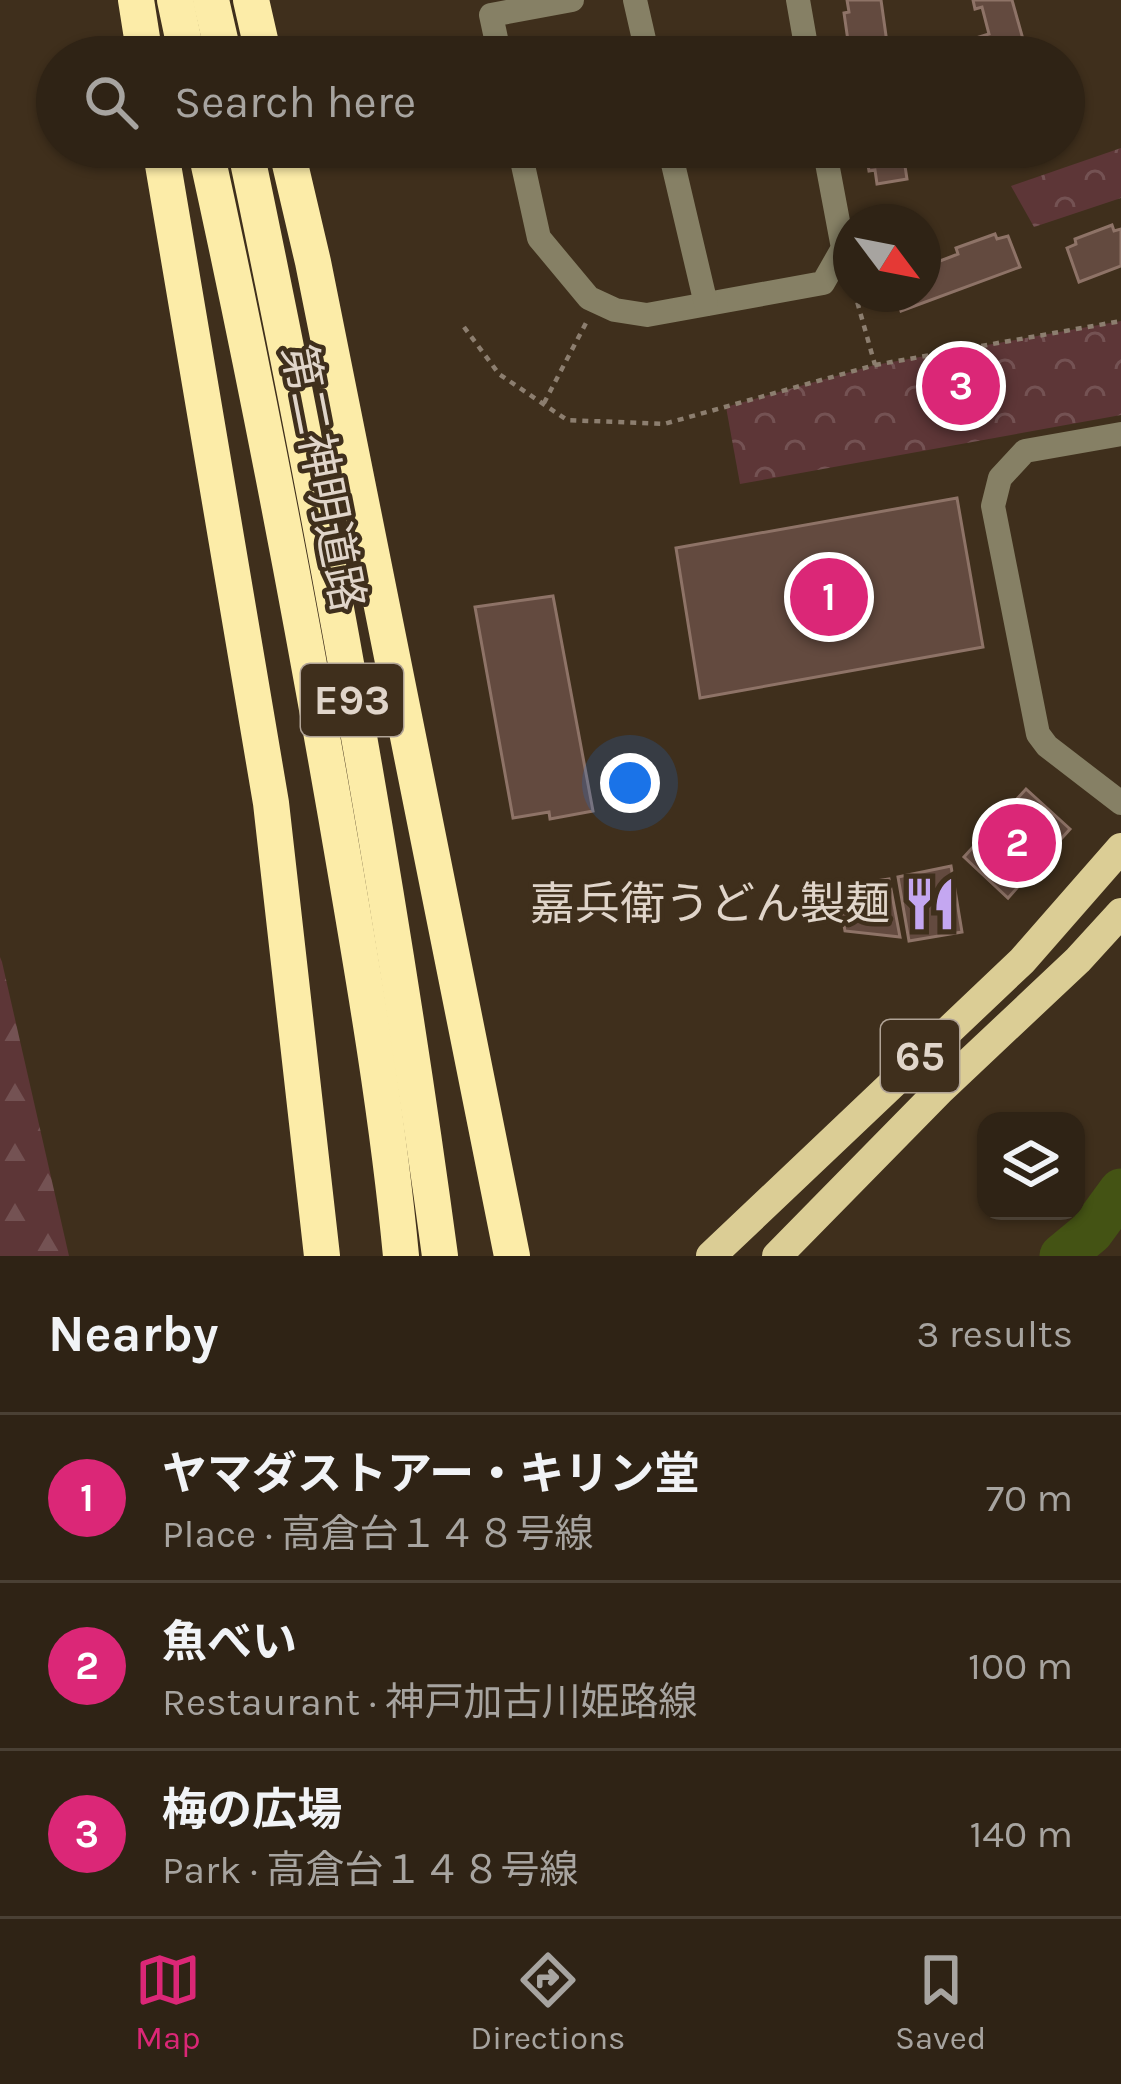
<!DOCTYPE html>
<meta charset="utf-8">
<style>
body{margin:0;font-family:Karla,"Noto Sans JP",sans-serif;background:#3b2f22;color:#f1f3f6}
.controls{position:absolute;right:36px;bottom:36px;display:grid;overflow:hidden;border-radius:24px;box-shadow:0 3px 9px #0004}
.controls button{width:108px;height:108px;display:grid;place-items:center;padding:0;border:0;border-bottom:3px solid #4a4034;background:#2f2315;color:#f1f3f6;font:60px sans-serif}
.compass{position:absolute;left:833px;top:204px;width:108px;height:108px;border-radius:50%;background:#2f2315;box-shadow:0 3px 9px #0004;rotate:122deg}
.you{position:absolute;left:630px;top:783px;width:42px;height:42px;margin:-30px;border:9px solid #fff;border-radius:50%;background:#1a73e8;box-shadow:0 0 0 18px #1a73e833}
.badge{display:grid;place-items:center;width:78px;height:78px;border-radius:50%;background:#db2777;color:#fff;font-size:39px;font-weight:700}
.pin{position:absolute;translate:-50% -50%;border:6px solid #fff;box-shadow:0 3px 12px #0006}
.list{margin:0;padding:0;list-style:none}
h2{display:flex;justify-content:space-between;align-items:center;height:156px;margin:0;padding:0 48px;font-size:51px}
h2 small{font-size:39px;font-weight:400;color:#a7a4a0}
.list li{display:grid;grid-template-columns:78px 1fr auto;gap:36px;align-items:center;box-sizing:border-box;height:168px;padding:0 48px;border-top:3px solid #4a4034}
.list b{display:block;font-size:45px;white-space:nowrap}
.list p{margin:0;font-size:39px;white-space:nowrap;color:#a7a4a0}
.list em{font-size:39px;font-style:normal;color:#a7a4a0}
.icon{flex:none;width:66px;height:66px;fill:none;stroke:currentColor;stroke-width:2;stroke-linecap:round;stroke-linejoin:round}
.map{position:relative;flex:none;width:1121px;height:1256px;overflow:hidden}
.search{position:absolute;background:#2f2315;box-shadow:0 3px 9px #0004;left:36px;right:36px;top:36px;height:132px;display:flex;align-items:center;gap:30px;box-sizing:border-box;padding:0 42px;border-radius:66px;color:#a7a4a0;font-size:45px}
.sheet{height:660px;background:#2f2315}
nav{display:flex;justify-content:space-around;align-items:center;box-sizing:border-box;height:168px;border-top:3px solid #4a4034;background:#2f2315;font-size:33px;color:#a7a4a0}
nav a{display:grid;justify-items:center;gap:6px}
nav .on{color:#db2777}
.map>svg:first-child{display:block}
.forest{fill:url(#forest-firs)}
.park{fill:url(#park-crowns)}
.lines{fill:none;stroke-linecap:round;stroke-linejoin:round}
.river{stroke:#445314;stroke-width:45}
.building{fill:#634a3f;stroke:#8e7367;stroke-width:3}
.path{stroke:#8c7e6f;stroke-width:4.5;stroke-dasharray:6 6;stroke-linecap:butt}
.street{stroke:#868065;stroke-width:24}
.primary{stroke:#dbcd95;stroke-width:30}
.highway{stroke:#fceca8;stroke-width:36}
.labels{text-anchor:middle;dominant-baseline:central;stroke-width:9;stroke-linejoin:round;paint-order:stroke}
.shield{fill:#3f2f1c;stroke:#b0a396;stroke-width:3}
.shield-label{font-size:42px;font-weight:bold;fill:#e0d5ca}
.street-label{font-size:45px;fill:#e0d5ca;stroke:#3f2f1c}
.poi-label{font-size:45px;fill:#e0d5ca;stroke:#3f2f1c;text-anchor:end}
</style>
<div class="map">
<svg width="1121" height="1256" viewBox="0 0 1121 1256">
<defs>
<pattern id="forest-firs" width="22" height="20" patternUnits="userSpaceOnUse" patternTransform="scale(3)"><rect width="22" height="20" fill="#5d3637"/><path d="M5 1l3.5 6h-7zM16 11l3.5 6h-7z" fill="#745253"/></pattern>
<pattern id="park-crowns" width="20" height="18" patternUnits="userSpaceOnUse" patternTransform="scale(3)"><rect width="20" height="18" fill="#5d3637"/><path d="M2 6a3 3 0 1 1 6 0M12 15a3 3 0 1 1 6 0" fill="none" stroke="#745253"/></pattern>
</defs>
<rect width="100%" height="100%" fill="#3f2f1c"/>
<path class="forest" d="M0 957 2 962 69 1256H0Z"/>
<g class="park">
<path d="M1121 148V198L1034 227 1011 186Z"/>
<path d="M1121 321V415L740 484 726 407 875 365Z"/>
</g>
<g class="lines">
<path class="river" d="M1062 1256 1091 1232 1121 1191"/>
</g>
<g class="building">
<path d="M847 0H881L889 57H859L857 46 849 48 844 13 849 12Z"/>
<path d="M973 0H1012L1028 57H985L979 37 989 34 982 7 975 9Z"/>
<path d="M865 147H902L907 179 877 184 875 170 869 171Z"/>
<path d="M1112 225 1114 231 1121 229V266L1079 282 1067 248 1076 244 1075 239Z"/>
<path d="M995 234 997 239 1008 236 1020 267 901 311 895 294H923V257L937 252 940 261 958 254 956 248Z"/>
<path d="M957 498 983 647 700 698 676 548Z"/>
<path d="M553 596 593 811 550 819 549 812 513 818 475 607Z"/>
<path d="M1026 789 1070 829 1008 898 964 857Z"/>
<path d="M951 866 962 932 909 941 898 877Z"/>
<path d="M889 879 900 937 845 931 837 887Z"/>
</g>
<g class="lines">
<g class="path">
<path d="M464 327 499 374 567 420 664 424 875 365 855 294"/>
<path d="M875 365 1121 321"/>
<path d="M544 403 586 323"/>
</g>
<g class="street">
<path d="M635 0 648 57"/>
<path d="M798 0 808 57"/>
<path d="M500 57 491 15 572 0"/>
<path d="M519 147 539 238 589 298 615 310 647 315 823 283 843 248 824 147"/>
<path d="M669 147 706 304"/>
<path d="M1121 434 1025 451 1000 478 993 506 1038 734 1047 746 1121 803"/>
</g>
<g class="primary">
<path d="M711 1256 1022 961 1121 848"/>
<path d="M777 1256 941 1089 1078 960 1121 913"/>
</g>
<g class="highway">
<path d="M136 0 145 57"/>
<path d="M175 0 187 57"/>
<path d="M211 0 224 57"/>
<path d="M251 0 264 57"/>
<path d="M160 147 271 803 322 1256"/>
<path d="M205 147C254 369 297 592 336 816 361 962 387 1108 401 1256"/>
<path d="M245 147C322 514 390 884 440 1256"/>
<path d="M286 147 313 262 512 1256"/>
</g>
</g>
<defs>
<symbol id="restaurant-bare" viewBox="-9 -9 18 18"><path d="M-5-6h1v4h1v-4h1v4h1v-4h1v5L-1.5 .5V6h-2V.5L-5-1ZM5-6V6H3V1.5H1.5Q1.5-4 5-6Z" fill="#c4a7f1" stroke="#3f2f1c" stroke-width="2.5" paint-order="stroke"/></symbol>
</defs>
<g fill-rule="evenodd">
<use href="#restaurant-bare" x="892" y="866" width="76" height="76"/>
</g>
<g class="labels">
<g class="shield">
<rect x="301" y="664" width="102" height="72" rx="9"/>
<rect x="881" y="1020" width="78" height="72" rx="9"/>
</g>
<g class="shield-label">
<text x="352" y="700">E93</text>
<text x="920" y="1056">65</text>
</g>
<g class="street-label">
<text transform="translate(323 478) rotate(79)">第二神明道路</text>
</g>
<g class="poi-label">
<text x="890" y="904">嘉兵衛うどん製麺</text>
</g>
</g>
</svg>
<div class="controls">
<button><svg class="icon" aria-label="layers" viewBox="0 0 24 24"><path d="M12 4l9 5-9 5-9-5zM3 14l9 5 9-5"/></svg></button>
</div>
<svg class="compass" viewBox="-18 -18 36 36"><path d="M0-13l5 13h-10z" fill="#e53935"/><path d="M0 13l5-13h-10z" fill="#a7a4a0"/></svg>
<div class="you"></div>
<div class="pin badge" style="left:829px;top:597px">1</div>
<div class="pin badge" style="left:1017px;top:843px">2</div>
<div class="pin badge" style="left:961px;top:386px">3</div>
<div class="search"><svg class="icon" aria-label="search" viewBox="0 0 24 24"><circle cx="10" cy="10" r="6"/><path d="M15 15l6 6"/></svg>Search here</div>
</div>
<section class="sheet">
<h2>Nearby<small>3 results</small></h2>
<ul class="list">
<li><span class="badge">1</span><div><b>ヤマダストアー・キリン堂</b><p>Place · 高倉台１４８号線</p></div><em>70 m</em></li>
<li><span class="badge">2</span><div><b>魚べい</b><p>Restaurant · 神戸加古川姫路線</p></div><em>100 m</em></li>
<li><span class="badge">3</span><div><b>梅の広場</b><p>Park · 高倉台１４８号線</p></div><em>140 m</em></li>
</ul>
</section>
<nav>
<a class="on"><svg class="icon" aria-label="map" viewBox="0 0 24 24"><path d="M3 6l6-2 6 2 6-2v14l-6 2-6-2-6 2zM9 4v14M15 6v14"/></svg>Map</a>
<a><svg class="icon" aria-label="directions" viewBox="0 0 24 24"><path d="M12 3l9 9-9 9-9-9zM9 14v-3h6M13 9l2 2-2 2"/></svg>Directions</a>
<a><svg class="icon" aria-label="saved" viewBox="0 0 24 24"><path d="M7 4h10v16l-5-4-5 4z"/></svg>Saved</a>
</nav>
